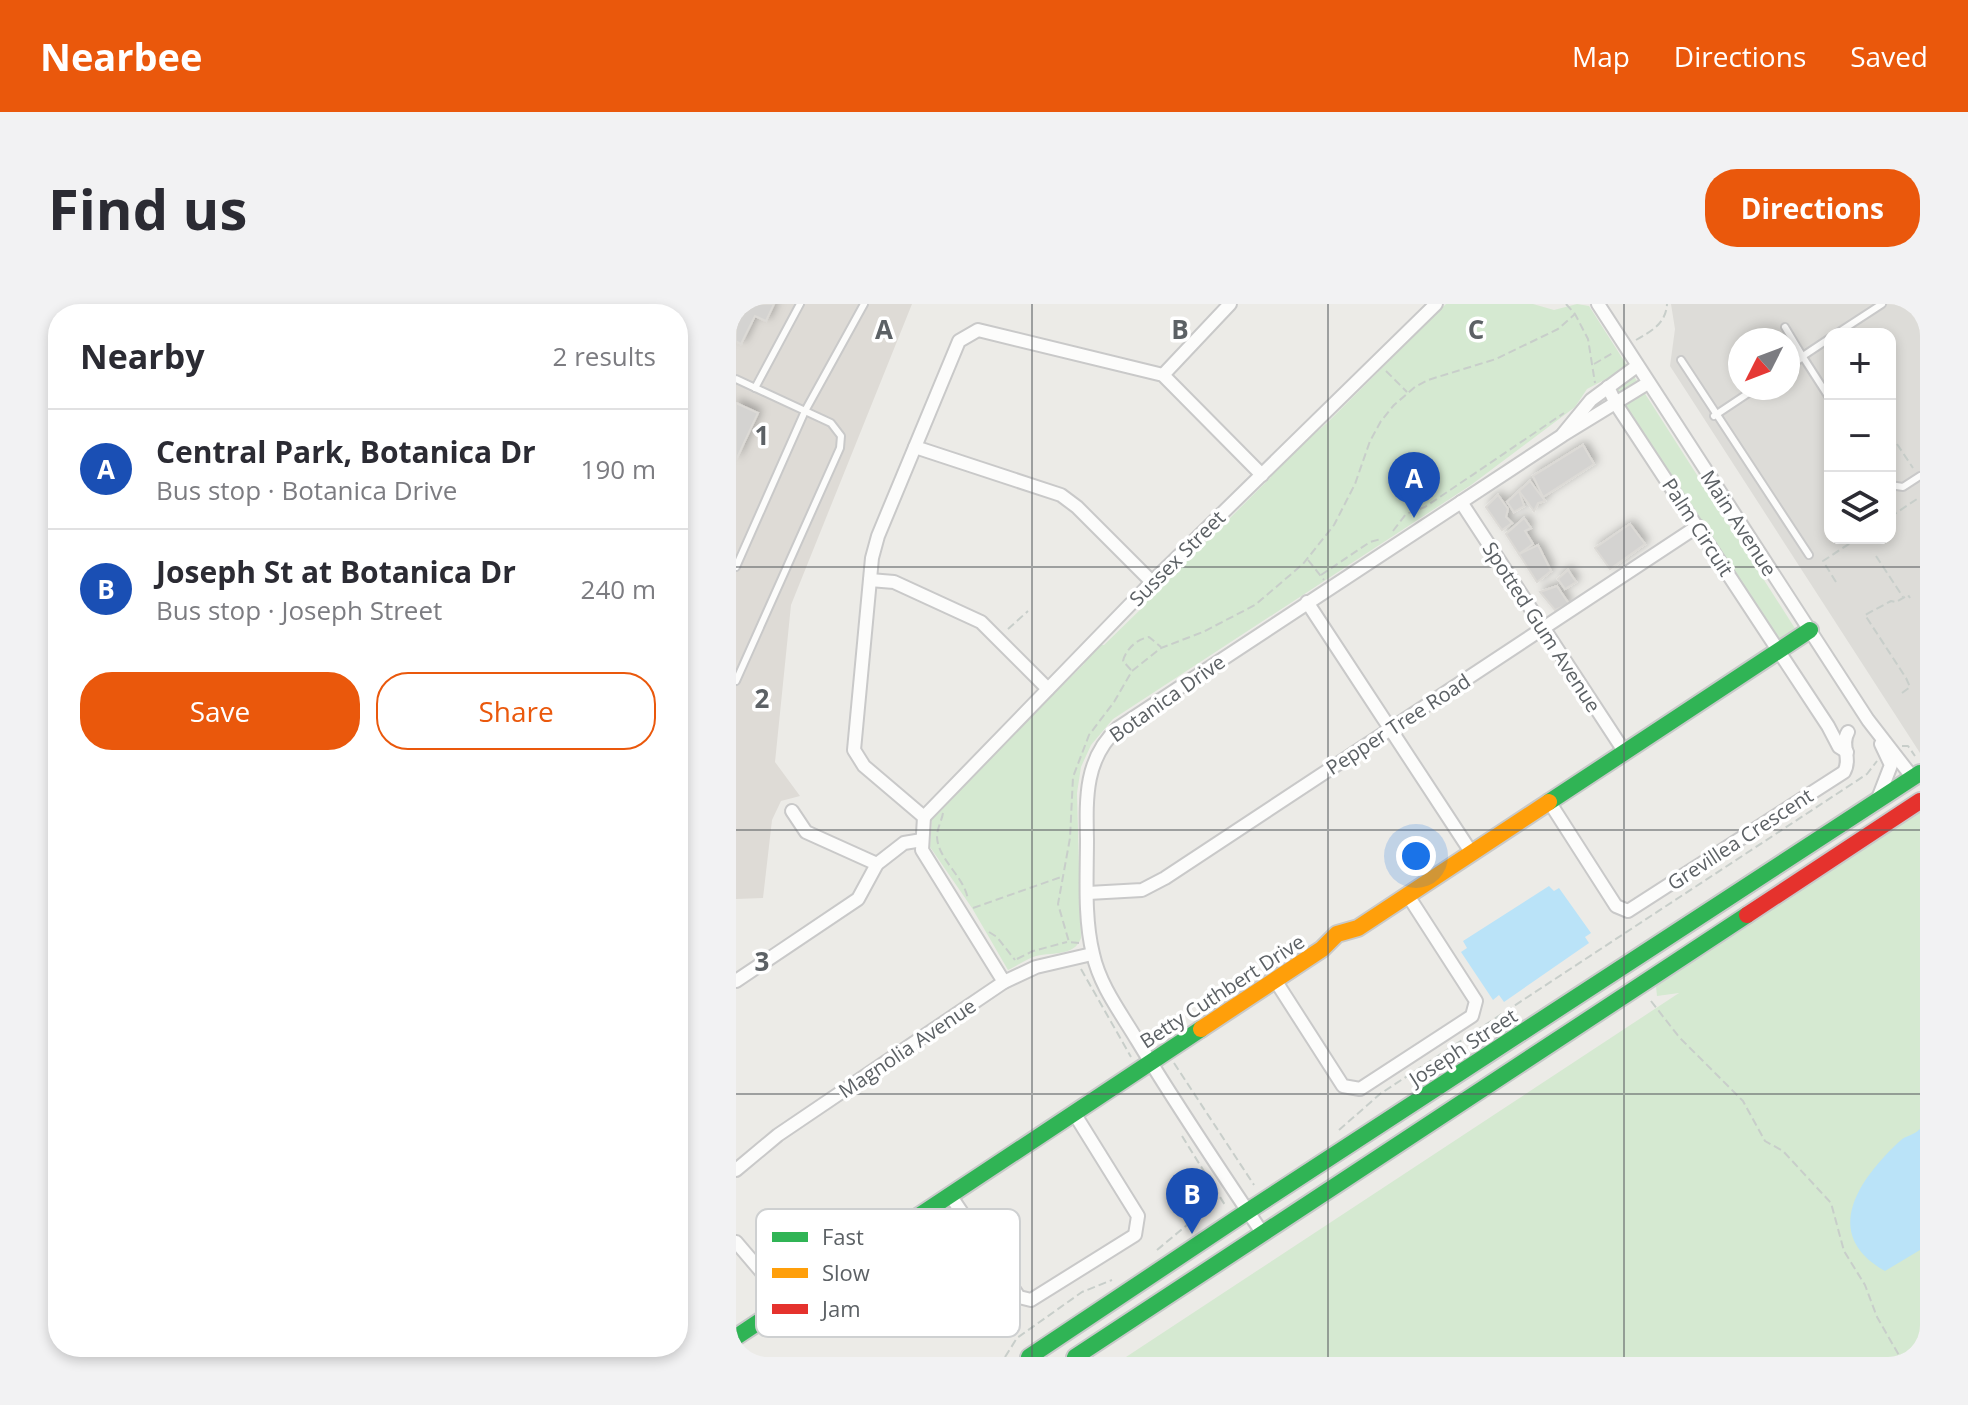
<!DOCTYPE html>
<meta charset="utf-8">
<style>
body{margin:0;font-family:"Open Sans",sans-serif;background:#f2f2f3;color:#2b2b33}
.controls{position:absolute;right:24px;top:24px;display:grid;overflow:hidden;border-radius:16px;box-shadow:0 4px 12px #0003}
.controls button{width:72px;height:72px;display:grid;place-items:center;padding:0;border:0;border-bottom:2px solid #e1e1e2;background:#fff;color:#2b2b33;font:40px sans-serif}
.compass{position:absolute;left:992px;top:24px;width:72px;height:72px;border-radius:50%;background:#fff;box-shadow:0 4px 12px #0003;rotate:228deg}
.you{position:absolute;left:680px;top:552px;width:28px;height:28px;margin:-20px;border:6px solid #fff;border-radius:50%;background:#1a73e8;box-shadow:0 0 0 12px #1a73e833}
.badge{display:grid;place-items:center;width:52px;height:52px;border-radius:50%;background:#ea580c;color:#fff;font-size:26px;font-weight:700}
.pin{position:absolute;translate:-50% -66px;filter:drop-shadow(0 2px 4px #0008)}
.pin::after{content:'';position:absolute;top:42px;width:28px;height:24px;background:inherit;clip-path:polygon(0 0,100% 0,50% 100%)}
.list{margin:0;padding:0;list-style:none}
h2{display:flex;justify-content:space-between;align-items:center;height:104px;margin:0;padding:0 32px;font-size:34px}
h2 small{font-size:26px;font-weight:400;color:#7c7c81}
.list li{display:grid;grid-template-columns:52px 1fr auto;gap:24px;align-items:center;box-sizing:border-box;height:120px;padding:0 32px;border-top:2px solid #e1e1e2}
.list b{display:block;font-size:30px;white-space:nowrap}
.list p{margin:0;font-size:26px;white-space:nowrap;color:#7c7c81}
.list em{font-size:26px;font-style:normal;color:#7c7c81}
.actions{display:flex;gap:16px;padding:24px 32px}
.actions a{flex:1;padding:18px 0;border:2px solid #ea580c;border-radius:32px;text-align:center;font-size:28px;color:#ea580c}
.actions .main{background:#ea580c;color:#fff}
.icon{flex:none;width:44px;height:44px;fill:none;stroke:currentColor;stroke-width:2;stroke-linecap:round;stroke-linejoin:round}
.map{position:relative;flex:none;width:1184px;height:1053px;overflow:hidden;border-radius:32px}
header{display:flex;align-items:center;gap:48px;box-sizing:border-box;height:112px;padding:0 40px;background:#ea580c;color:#fff}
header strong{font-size:38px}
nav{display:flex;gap:44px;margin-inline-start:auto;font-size:28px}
.intro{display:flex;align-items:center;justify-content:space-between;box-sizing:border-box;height:192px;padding:0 48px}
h1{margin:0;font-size:56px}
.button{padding:20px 36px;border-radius:32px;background:#ea580c;color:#fff;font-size:28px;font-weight:700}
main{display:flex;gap:48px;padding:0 48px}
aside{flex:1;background:#fff;border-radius:32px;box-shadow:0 4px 12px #0003}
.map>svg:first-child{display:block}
.industrial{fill:#dddcd8;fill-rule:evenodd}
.education{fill:#dedbd6}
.green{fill:#d5e9d1}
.water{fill:#bae3f8}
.building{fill:#d4d3d1;stroke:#dcdad6;stroke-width:2;filter:url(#shadow)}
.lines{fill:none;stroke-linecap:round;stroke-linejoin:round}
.lane-casing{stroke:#c9c9c9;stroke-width:10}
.street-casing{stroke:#c9c9c9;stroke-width:16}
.fast-casing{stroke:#c8c9c9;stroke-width:20}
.slow-casing{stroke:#c8c9c9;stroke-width:20}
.jam-casing{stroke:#c8c9c9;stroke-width:20}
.path{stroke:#c8ceca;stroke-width:2;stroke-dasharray:8 4;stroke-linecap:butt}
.lane{stroke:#fcfcfb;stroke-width:6}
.street{stroke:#fcfcfb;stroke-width:12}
.fast{stroke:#30b455;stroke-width:16}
.slow{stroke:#ff9f0a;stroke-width:16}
.jam{stroke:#e5322d;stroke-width:16}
.grid{fill:none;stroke:#5c6165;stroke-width:2;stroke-opacity:0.55}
.labels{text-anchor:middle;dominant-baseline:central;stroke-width:7;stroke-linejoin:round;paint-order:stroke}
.street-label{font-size:20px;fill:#5c6165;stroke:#fff}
.key{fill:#fff;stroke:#ced0d1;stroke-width:2}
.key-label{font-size:22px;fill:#5c6165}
.grid-label{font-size:26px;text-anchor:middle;font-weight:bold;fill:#5c6165;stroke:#fff;stroke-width:7;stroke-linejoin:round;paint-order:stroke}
</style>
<header>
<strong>Nearbee</strong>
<nav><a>Map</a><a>Directions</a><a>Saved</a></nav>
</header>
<div class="intro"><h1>Find us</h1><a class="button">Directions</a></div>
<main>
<aside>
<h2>Nearby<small>2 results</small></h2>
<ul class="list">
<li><span class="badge" style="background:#1a4fb4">A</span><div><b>Central Park, Botanica Dr</b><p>Bus stop · Botanica Drive</p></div><em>190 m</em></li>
<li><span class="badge" style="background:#1a4fb4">B</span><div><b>Joseph St at Botanica Dr</b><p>Bus stop · Joseph Street</p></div><em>240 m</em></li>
</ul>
<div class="actions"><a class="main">Save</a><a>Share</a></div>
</aside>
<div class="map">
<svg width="1184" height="1053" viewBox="0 0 1184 1053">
<defs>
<filter id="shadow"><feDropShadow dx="3.5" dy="-3.5" stdDeviation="4" flood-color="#0004"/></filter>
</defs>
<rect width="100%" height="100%" fill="#ecebe7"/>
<path class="industrial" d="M935 0H1184V449L934 62 939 25ZM1094 30H1154V234H1094ZM1004 36H1052V84H1004Z"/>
<path class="education" d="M0 0H176L55 301 39 458 64 492 45 497 36 516 27 594 0 595Z"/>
<g class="green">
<path d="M710 0H797L818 6 841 0 853 2 1060 326 1043 337 870 75 851 85 839 103 735 181 377 415 355 441 345 463 341 489 345 634C338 654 314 647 297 653 288 657 280 662 272 666L236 604 194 543 196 515 206 501 348 360 351 353 362 341H368L406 304 407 297 439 265 445 263 535 173 537 165 591 119Z"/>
<path d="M1184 504V1053H390L943 689 921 692 920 682Z"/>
</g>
<g class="water">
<path d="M813 582 818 587 823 584 855 629 849 633 853 639 768 698 763 691 757 696 725 648 731 644 727 637Z"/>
<path d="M1184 825V946L1149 967C1084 930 1123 875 1164 837 1170 831 1177 832 1184 825Z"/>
</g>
<g class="building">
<path d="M0 0H38L30 17 19 12 5 40 0 37Z"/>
<path d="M0 99 22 109 0 156Z"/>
<path d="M847 141 858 160 807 193 797 172Z"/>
<path d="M794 177 809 197 802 199 798 207 783 187Z"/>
<path d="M783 187 788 202 778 208 771 198Z"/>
<path d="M762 191 772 205 770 213 776 219 766 226 750 203Z"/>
<path d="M788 214 795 224 789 227 797 240 783 250 770 230Z"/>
<path d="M894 220 909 240 874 265 859 244Z"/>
<path d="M802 241 815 267 801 278 783 250Z"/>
<path d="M832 266 840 278 829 285 822 275Z"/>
<path d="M821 282 833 300 819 306 804 288Z"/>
</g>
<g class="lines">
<defs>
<g id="lane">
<path d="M1049 23 1067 53"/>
<path d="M1100 30 1146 0"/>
<path d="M1067 52 1094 34"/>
<path d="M945 56 1073 251"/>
<path d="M1052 63 1067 53 1094 95"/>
<path d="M0 75 95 119 105 132 104 144 0 377"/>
<path d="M19 84 64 0"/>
<path d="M978 112 1020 84"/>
<path d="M1154 181 1167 183 1184 172"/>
<path d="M0 263 69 107 128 0"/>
</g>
<g id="street">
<path d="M862 0 1132 416 1177 474"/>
<path d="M427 71 494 0"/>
<path d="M872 83 880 100 1092 422 1103 443 1111 448"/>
<path d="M827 130 855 96 901 62"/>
<path d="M179 143 325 191 341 203 416 278"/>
<path d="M725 198 888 447"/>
<path d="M134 276 158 278 245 318 312 385"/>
<path d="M571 298 735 548"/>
<path d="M1143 492 1155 461 1145 440"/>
<path d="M814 499 880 602 892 607 1108 468C1116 454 1104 441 1112 428"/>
<path d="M56 507 70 528 141 560"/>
<path d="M188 513 128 462 118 446 136 254 142 232 223 37 242 26 427 71 526 171"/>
<path d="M188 513 416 278 700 0"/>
<path d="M188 513 186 546 268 678"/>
<path d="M352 589 406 586 429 574 962 222"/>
<path d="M539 676 607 782 624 785 736 712 740 697 671 590"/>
<path d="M0 677 122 595 141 560 168 539 186 536"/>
<path d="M0 866 42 831 268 678 300 663 356 650"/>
<path d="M214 891 283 993 295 996 399 931 402 912 338 809"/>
<path d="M527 930C484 866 441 802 401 736 385 709 364 682 357 650 348 614 351 573 351 535 350 493 349 454 382 424L827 131 912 79"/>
<path d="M0 938 52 999"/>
</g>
<g id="fast">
<path d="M813 498 1074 326"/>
<path d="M0 1033 465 725"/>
<path d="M293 1053 512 907 1184 469"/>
<path d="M339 1053 1011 611"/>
</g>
<path id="slow" d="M465 725 586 645 601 630 622 624 813 498"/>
<path id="jam" d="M1011 611 1184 497"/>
</defs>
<use href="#lane" class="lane-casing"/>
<use href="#street" class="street-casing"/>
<use href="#fast" class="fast-casing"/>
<use href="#slow" class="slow-casing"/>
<use href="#jam" class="jam-casing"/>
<g class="path">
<path d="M830 0 839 10 852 35 859 79"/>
<path d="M900 36C916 27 930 19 931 0"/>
<path d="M1090 48 1094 54"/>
<path d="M858 60 877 49"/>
<path d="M650 67 671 88"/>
<path d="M1161 140 1177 164"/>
<path d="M1154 213 1184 193"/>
<path d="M657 227 670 210 689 203 828 109"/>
<path d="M1140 252 1167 293"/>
<path d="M572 256 588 276"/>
<path d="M585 271 634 238 645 235"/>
<path d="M1100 278 1087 257 1122 234"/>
<path d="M272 325 292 307"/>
<path d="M395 366 387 357C390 345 401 335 413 333L425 343"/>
<path d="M1166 389 1174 383 1170 374 1129 311 1155 297 1160 298 1172 291 1174 294"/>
<path d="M1166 442H1172L1179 452"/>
<path d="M207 509C206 516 201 524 201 533 202 556 229 573 232 596"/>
<path d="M237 604 325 573"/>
<path d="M253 628 261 633 279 656"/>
<path d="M343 639 333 638 322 600 334 534 337 473 353 431 378 398 396 367 425 344 467 328 519 301 567 260 598 221 619 180 634 137 645 117 658 101 679 83 692 76 760 55 822 25 839 10"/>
<path d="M281 655 297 647 331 638"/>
<path d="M345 665 395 753"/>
<path d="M915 697 943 733 1007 797 1029 837 1047 847 1095 899 1108 947 1129 981 1141 1013 1164 1053"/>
<path d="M438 759 518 881"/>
<path d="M603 826 644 790 1131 470 1141 457"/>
<path d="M446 832 489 901"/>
<path d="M421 946 457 916H464"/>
<path d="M269 1053 281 1034 346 988 376 976"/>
</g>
<use href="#lane" class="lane"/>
<use href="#street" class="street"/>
<use href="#fast" class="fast"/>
<use href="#slow" class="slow"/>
<use href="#jam" class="jam"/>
</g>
<path class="grid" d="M296 0V1053M592 0V1053M888 0V1053M0 263H1184M0 526H1184M0 790H1184"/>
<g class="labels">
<g class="street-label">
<text transform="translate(1003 219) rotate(57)">Main Avenue</text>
<text transform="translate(962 223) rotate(57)">Palm Circuit</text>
<text transform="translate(441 254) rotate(-45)">Sussex Street</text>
<text transform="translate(806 323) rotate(57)">Spotted Gum Avenue</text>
<text transform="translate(431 394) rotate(-35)">Botanica Drive</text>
<text transform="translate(662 420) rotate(-33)">Pepper Tree Road</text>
<text transform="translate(1004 535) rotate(-33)">Grevillea Crescent</text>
<text transform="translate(486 687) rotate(-33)">Betty Cuthbert Drive</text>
<text transform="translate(727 743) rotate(-33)">Joseph Street</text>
<text transform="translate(171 744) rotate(-34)">Magnolia Avenue</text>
</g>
</g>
<rect x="20" y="905" width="264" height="128" rx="12" class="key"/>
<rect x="36" y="928" width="36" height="10" fill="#30b455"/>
<rect x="36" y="964" width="36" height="10" fill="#ff9f0a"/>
<rect x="36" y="1000" width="36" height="10" fill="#e5322d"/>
<g class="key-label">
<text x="86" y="941">Fast</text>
<text x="86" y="977">Slow</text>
<text x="86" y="1013">Jam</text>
</g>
<g class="grid-label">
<text x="148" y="35">A</text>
<text x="444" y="35">B</text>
<text x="740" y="35">C</text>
<text x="26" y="141">1</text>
<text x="26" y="404">2</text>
<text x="26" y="667">3</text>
</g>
</svg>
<div class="controls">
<button>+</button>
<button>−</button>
<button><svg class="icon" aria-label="layers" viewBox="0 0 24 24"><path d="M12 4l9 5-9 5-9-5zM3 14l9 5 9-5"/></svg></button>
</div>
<svg class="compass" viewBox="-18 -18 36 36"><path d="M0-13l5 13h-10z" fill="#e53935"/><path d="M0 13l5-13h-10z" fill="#7c7c81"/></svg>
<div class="you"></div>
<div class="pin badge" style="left:678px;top:214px;background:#1a4fb4">A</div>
<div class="pin badge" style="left:456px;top:930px;background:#1a4fb4">B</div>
</div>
</main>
